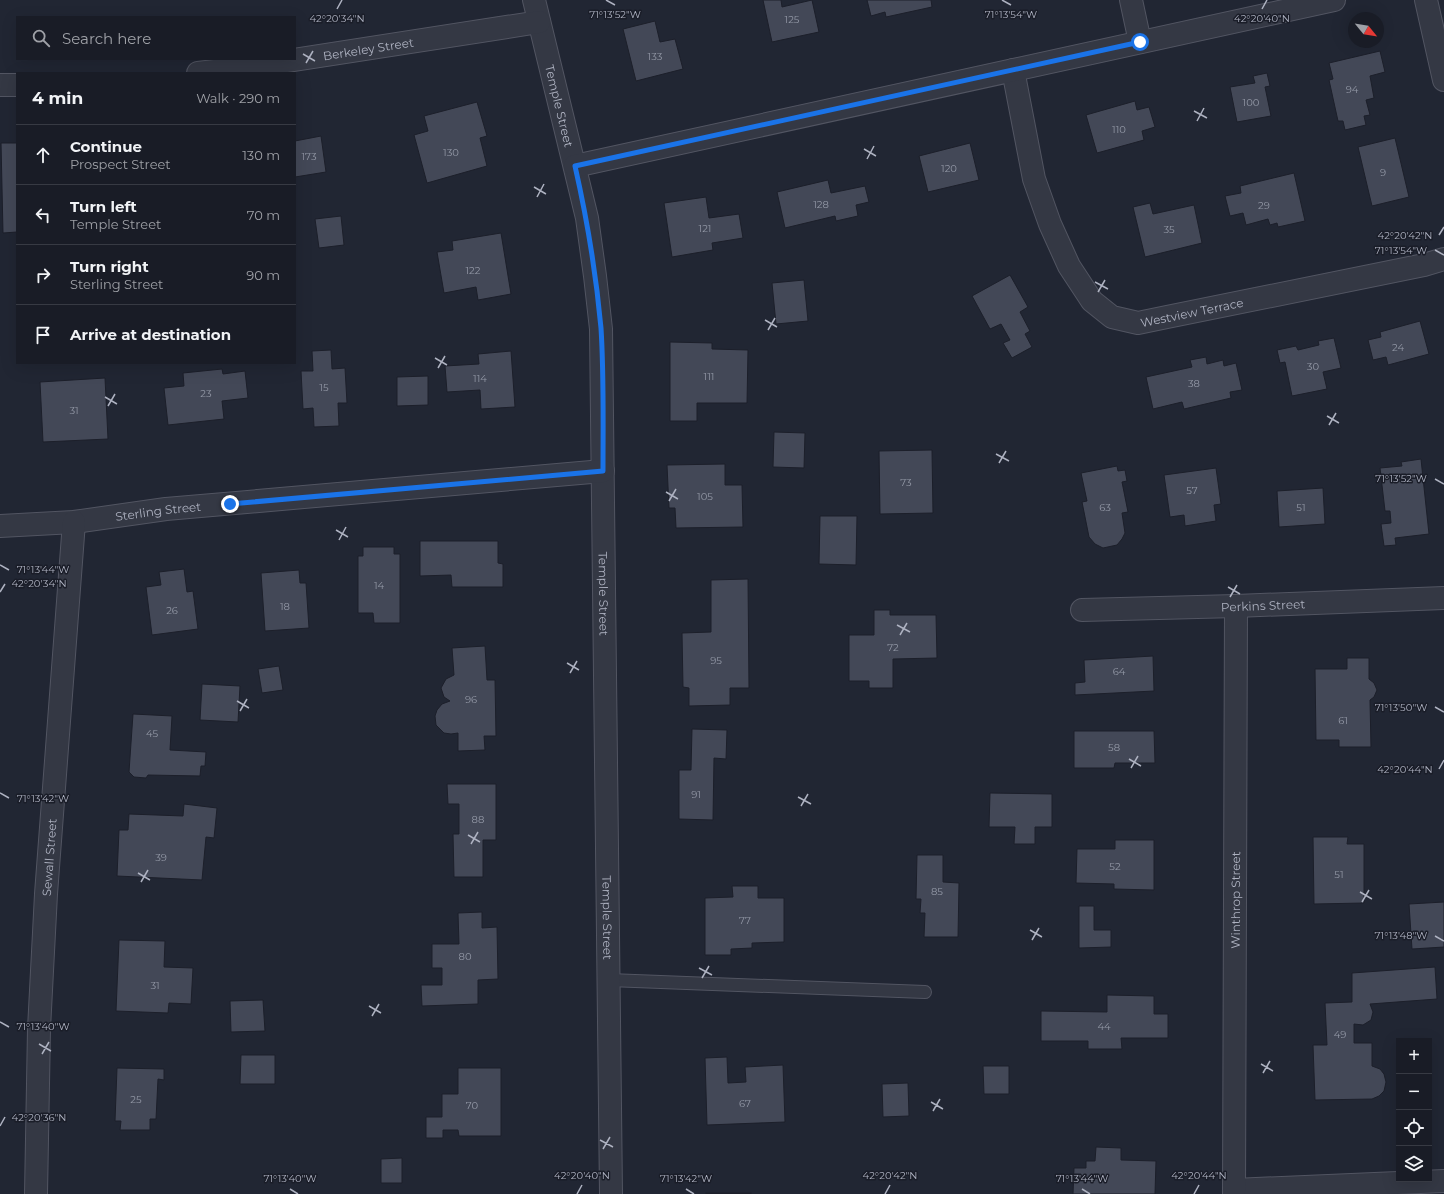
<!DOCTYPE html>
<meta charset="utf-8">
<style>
body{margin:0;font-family:Montserrat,sans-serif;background:#262932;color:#f1f3f6}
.controls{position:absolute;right:12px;bottom:12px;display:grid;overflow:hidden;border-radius:0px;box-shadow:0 4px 16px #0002}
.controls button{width:36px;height:36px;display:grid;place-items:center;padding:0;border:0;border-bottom:1px solid #373a43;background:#191c26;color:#f1f3f6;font:20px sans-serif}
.compass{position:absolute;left:1348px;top:12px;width:36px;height:36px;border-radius:50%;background:#191c26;box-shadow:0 4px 16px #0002;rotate:120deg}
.stop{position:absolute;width:12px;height:12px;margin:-9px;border:3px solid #1a73e8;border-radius:50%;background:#fff}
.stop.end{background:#1a73e8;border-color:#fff;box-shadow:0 1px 4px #0008}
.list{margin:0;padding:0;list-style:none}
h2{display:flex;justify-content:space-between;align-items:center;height:52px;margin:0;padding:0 16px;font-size:17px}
h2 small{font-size:13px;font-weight:400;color:#9fa1a7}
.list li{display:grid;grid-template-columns:26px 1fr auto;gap:12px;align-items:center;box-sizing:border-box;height:60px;padding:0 16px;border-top:1px solid #373a43}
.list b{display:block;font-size:15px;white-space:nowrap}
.list p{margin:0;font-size:13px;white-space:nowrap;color:#9fa1a7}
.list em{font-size:13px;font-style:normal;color:#9fa1a7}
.icon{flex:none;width:22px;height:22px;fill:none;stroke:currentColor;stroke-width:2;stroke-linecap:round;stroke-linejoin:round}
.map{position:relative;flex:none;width:1444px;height:1194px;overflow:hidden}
.search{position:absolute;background:#191c26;box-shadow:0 4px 16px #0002;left:16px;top:16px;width:280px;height:44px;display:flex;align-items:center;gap:10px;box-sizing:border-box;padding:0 14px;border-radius:0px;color:#9fa1a7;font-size:15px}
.panel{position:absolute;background:#191c26;box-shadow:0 4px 16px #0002;left:16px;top:72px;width:280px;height:292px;border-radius:0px}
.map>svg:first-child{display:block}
.building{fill:#434857;stroke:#1c1f2a}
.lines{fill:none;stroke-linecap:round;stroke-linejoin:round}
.service-casing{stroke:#525562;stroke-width:14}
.minor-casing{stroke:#525562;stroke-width:24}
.service{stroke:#343844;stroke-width:12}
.minor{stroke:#343844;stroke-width:22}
.route{stroke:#1a73e8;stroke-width:5}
.ticks{fill:none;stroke:#aeb2c1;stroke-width:1.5}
.labels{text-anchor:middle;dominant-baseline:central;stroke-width:3;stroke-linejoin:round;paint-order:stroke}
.number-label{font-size:10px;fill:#9398a6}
.street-label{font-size:12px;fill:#aeb2c1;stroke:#1a1d28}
.ticks-label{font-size:10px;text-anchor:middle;fill:#aeb2c1;stroke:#1a1d28;stroke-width:3;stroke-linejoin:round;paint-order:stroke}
</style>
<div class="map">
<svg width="1444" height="1194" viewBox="0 0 1444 1194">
<rect width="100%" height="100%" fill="#212633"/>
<g class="building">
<path d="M763 0H781L782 7 812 0 819 32 772 42Z"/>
<path d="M867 0H931L932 7 886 17 885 12 871 16Z"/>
<path d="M655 21 660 42 675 39 683 69 636 81 623 29Z"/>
<path d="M1380 51 1385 72 1370 76 1374 98 1366 100 1370 115 1364 116 1366 125 1345 130 1343 121H1338L1329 80 1333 79 1329 63Z"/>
<path d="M1267 73 1270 86 1265 87 1271 116 1237 122 1230 87 1255 83 1253 76Z"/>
<path d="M1135 101 1137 110 1149 107 1155 127 1142 131 1144 140 1097 153 1086 115Z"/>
<path d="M477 102 487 136 480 138 487 166 427 183 414 135 428 131 424 116Z"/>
<path d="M321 136 326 172 295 177V141Z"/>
<path d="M1395 138 1409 197 1372 206 1358 147Z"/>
<path d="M1 143H17V232L3 233Z"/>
<path d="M970 143 979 180 928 192 919 156Z"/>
<path d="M1294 173 1305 221 1278 227 1277 223 1270 225 1268 219 1246 225 1243 213 1230 216 1225 196 1241 193 1240 186Z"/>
<path d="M828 180 831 193 865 186 869 202 856 205 858 216 836 221 835 216 785 228 777 192Z"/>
<path d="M706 197 709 218 739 214 743 238 712 243 713 250 672 257 664 203Z"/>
<path d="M1150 203 1153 214 1194 205 1202 243 1145 257 1133 207Z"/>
<path d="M341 216 344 245 319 248 315 219Z"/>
<path d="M501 233 511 294 478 300 476 287 444 293 437 252 453 250 452 241Z"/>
<path d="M1010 275 1028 307 1020 312 1030 331 1025 334 1032 347 1012 358 1003 343 1010 340 1001 324 990 329 972 296Z"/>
<path d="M804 280 808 321 776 324 772 283Z"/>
<path d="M1420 321 1429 354 1388 365 1386 357 1373 360 1368 340 1381 337 1380 332Z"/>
<path d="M1334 338 1341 368 1323 372 1327 389 1292 396 1285 362 1280 363 1277 350 1296 346 1298 350 1319 345 1318 341Z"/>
<path d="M670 342 712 343V349L748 350 747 403H697V421H670Z"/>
<path d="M331 350 332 369 345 368 347 403H338L339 426 314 427 313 408 303 409 301 371H313L312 351Z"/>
<path d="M511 351 515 407 481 409 480 390 447 392 445 366 479 364 478 354Z"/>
<path d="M1206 357 1207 364 1223 360 1224 366 1236 363 1242 390 1230 392 1231 398 1184 409 1182 402 1153 409 1146 377 1192 367 1190 360Z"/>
<path d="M222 369 223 374 245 371 248 398 222 401 224 419 168 425 164 388 184 386 183 373Z"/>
<path d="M428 376V405L397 406V377Z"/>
<path d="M105 378 108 439 43 442 40 382Z"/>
<path d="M774 432 805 433 804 468 773 467Z"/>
<path d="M932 450 933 513 880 514 879 451Z"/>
<path d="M1421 459 1429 534 1395 538 1396 545 1384 546 1381 524 1391 523 1390 511H1385L1380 468 1402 466 1401 462Z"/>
<path d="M725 464V485H742L743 527 676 528 675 508H669L667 465Z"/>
<path d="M1117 466 1118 471 1125 470 1127 481 1122 482 1128 512 1122 513 1125 533 1122 539 1117 545 1103 548 1095 544 1089 537 1082 502 1087 501 1081 473Z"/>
<path d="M1216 468 1221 504 1214 505 1216 521 1185 526 1184 515 1170 517 1164 475Z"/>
<path d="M1323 488 1325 524 1279 527 1277 491Z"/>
<path d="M820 516H857L856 565 819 564Z"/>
<path d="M420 541H498V563L503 564V587H452L451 575 420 576Z"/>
<path d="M363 547H394V554H400V623H374L373 613H358V556H363Z"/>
<path d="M184 569 187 592 193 591 198 629 152 635 146 587 161 585 159 572Z"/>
<path d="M299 570 300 583H306L309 628 265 631 261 573Z"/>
<path d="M748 579 749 688H730V705L689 706V688L683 687 682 633 711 632V580Z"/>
<path d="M874 610H890V615H936L937 658 893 659V688H869V681H849V635H874Z"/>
<path d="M485 646 487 680H495L496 736H484L485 750 458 751V733L451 734 444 733 436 725 435 716 437 710 442 704 450 701 444 697 441 688 446 679 454 675 452 648Z"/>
<path d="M1153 656 1154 691 1075 695V683L1085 682 1084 660Z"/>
<path d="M1347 658H1369V679L1374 683 1377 690 1374 697 1370 700 1371 747H1339V740H1316L1315 669H1347Z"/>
<path d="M279 666 283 690 262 693 258 669Z"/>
<path d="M202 684 240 686 238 722 200 720Z"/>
<path d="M133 714 172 716 170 750 206 752 205 766H201L200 776 148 775 146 778 134 777 129 772Z"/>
<path d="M692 729 727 730 726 759 714 758 713 820 679 819V770H691Z"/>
<path d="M1074 731H1154L1155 763H1115L1114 768H1074Z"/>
<path d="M447 784H496V840H483V877H454L453 834H459V804H448Z"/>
<path d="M990 793 1052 794V827H1035V844H1014L1015 827H989Z"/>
<path d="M184 804 217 808 214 838 206 837 202 880 117 876 119 830H128L129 814 183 816Z"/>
<path d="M1313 837H1348L1347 844H1364V903L1314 904Z"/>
<path d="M1115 840H1154V890L1114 889V884L1076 883 1077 849H1115Z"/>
<path d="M917 855H943V882L959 883 958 937H924L925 913H920L921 899H916Z"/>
<path d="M732 886H758V898H784V942L752 943V948L731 949V955H705V898L733 897Z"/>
<path d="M1444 902V947L1412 949 1409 904Z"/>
<path d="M1079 906H1094V930H1111V947L1079 948Z"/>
<path d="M482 912V928L497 927 498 979 478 980V1004L422 1006 421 985H442V968H432V944H459L458 913Z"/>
<path d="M119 940 165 941 164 967 193 968 191 1004 169 1003 168 1013 116 1011Z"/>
<path d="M1435 967 1437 999 1370 1004 1373 1012 1371 1020 1363 1025 1354 1024V1043H1372V1066L1380 1069 1384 1074 1386 1082 1384 1091 1379 1096 1372 1099 1315 1100 1313 1045H1327L1325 1003 1352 1002V973Z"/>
<path d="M1107 995 1154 996V1014H1168V1038H1121L1122 1049H1088V1041H1041V1011L1107 1012Z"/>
<path d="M263 1000 265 1031 231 1032 230 1001Z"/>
<path d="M241 1055H275V1084H240Z"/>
<path d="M727 1057 728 1083 746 1082 745 1067 783 1065 785 1122 707 1125 705 1058Z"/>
<path d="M983 1066H1009V1094H984Z"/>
<path d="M117 1068 164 1069V1080L158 1079 156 1119H150V1130H120L121 1121H115Z"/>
<path d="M458 1068H501V1136H459L458 1130H443V1138H426V1117H442V1094H458Z"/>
<path d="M908 1083 909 1116 883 1117 882 1084Z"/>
<path d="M1096 1147 1121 1148V1160L1156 1161 1155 1194H1073L1074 1168H1086V1161H1095Z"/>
<path d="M402 1158V1183H381V1159Z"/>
<rect x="706" y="1193" width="45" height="1"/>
</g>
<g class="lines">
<defs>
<path id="service" d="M609 980 925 992"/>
<g id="minor">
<path id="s1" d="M534 0 587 218 595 276 601 329 611 1194"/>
<path d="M1131 0 1140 42"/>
<path d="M1426 0 1444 80"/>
<path id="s2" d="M1013 70 1034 179 1050 224 1069 266 1092 301 1112 317 1138 323 1167 317 1424 265 1444 259"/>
<path id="s3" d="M198 73 249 67 539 22"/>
<path d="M0 85H17"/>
<path d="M575 166 1334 0"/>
<path id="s4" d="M0 526 74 522 166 509 603 471"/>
<path id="s5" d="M1082 610 1236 606 1444 598"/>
<path d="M1234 1190 1444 1181"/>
<path id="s6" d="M36 1194 39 1029 46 894 74 522"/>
<path id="s7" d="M1234 1194 1236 606"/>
</g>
</defs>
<use href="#service" class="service-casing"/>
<use href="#minor" class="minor-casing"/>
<use href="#service" class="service"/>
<use href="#minor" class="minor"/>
</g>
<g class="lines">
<path class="route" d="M230 504 603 471C603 423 604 375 601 328 596 273 587 219 575 166L1140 42"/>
</g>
<path class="ticks" d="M606 0 615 5M1002 0 1011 5M337 9 342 0M1262 9 1267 0M303 54 315 61M306 63 313 51M1194 111 1207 118M1197 121 1204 108M864 149 876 156M867 159 874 146M534 187 546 194M537 197 544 184M1439 235 1444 227M1435 250 1444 255M1095 282 1108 289M1098 292 1105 280M765 320 777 327M768 330 775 318M435 358 447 365M438 368 445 356M105 397 117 404M108 406 115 394M1327 416 1339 423M1329 425 1336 413M996 454 1009 461M999 463 1006 451M1435 479 1444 484M666 492 678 499M669 501 676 489M336 530 348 537M339 540 346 527M0 565 9 570M1228 587 1240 594M0 592 5 584M1230 597 1237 585M897 625 910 632M900 635 907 623M567 663 579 670M570 673 577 661M237 701 249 708M1435 707 1444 712M240 711 247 699M1129 759 1141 766M1131 768 1138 756M1439 769 1444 760M0 793 9 798M798 797 811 804M801 806 808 794M468 835 480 842M471 844 478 832M138 873 150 880M141 882 148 870M1360 892 1372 899M1362 902 1369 890M1030 930 1042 937M1435 936 1444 941M1032 940 1039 928M699 968 712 975M702 978 709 966M369 1006 381 1013M372 1016 379 1004M0 1022 9 1027M39 1044 51 1051M42 1054 49 1042M1261 1064 1273 1071M1263 1073 1270 1061M931 1102 943 1109M933 1111 940 1099M0 1126 5 1117M600 1140 613 1147M603 1149 610 1137M290 1189 298 1194M686 1189 694 1194M1082 1189 1090 1194M577 1194 582 1185M885 1194 890 1185M1194 1194 1199 1185"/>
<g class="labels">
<g class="number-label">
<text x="792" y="19">125</text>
<text x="655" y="56">133</text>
<text x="1352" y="89">94</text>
<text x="1251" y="102">100</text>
<text x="1119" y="129">110</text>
<text x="451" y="152">130</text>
<text x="309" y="156">173</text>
<text x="949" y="168">120</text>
<text x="1383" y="172">9</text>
<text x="821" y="204">128</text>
<text x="1264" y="205">29</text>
<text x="705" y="228">121</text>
<text x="1169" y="229">35</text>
<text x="473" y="270">122</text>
<text x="1398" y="347">24</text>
<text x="1313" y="366">30</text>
<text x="709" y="376">111</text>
<text x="480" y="378">114</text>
<text x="1194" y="383">38</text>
<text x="324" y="387">15</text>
<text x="206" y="393">23</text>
<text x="74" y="410">31</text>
<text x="906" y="482">73</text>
<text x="1192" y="490">57</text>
<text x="705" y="496">105</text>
<text x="1105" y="507">63</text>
<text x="1301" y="507">51</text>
<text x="379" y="585">14</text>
<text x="285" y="606">18</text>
<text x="172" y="610">26</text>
<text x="893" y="647">72</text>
<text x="716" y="660">95</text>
<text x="1119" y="671">64</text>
<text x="471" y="699">96</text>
<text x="1343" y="720">61</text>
<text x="152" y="733">45</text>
<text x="1114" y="747">58</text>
<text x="696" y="794">91</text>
<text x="478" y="819">88</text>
<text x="161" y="857">39</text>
<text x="1115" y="866">52</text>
<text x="1339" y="874">51</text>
<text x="937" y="891">85</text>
<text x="745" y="920">77</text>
<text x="465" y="956">80</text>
<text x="155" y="985">31</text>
<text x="1104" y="1026">44</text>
<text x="1340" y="1034">49</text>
<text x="136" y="1099">25</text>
<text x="745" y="1103">67</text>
<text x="472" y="1105">70</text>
</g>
<g class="street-label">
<text stroke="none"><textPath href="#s3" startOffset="172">Berkeley Street</textPath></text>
<text stroke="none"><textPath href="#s1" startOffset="109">Temple Street</textPath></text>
<text stroke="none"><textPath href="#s2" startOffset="354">Westview Terrace</textPath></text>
<text stroke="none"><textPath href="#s4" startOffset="159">Sterling Street</textPath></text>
<text stroke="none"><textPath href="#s1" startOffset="601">Temple Street</textPath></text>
<text stroke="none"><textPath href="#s5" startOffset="181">Perkins Street</textPath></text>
<text stroke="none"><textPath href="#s6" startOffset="337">Sewall Street</textPath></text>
<text stroke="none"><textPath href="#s7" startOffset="294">Winthrop Street</textPath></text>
<text stroke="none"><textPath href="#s1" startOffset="925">Temple Street</textPath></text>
</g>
</g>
<g class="ticks-label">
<text x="615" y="18">71°13'52"W</text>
<text x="1011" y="18">71°13'54"W</text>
<text x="337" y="22">42°20'34"N</text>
<text x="1262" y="22">42°20'40"N</text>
<text x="1405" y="239">42°20'42"N</text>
<text x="1401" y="254">71°13'54"W</text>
<text x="1401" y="482">71°13'52"W</text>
<text x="43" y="573">71°13'44"W</text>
<text x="39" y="587">42°20'34"N</text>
<text x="1401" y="711">71°13'50"W</text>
<text x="1405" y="773">42°20'44"N</text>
<text x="43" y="802">71°13'42"W</text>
<text x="1401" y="939">71°13'48"W</text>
<text x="43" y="1030">71°13'40"W</text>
<text x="39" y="1121">42°20'36"N</text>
<text x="582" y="1179">42°20'40"N</text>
<text x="890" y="1179">42°20'42"N</text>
<text x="1199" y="1179">42°20'44"N</text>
<text x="290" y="1182">71°13'40"W</text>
<text x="686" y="1182">71°13'42"W</text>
<text x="1082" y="1182">71°13'44"W</text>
</g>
</svg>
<div class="controls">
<button>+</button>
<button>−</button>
<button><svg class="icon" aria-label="locate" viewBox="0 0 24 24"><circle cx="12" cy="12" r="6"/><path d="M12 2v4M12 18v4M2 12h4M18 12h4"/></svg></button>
<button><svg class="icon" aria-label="layers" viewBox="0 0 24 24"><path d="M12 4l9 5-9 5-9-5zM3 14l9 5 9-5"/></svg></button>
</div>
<svg class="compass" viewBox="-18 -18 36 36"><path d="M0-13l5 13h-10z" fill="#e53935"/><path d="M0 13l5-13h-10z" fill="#9fa1a7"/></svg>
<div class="stop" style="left:1140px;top:42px"></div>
<div class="stop end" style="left:230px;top:504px"></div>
<div class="search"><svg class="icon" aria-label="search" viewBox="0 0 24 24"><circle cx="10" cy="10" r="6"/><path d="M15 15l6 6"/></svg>Search here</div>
<section class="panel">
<h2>4 min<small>Walk · 290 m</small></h2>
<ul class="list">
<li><svg class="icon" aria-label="ahead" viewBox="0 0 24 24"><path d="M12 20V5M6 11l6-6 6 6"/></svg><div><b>Continue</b><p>Prospect Street</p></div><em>130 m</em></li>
<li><svg class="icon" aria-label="left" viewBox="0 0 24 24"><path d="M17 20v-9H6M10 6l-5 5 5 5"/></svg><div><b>Turn left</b><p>Temple Street</p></div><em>70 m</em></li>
<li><svg class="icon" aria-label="right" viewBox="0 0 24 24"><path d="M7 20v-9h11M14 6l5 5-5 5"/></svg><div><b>Turn right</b><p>Sterling Street</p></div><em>90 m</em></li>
<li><svg class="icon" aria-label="arrive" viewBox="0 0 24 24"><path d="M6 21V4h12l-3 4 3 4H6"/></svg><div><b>Arrive at destination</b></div></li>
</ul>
</section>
</div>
